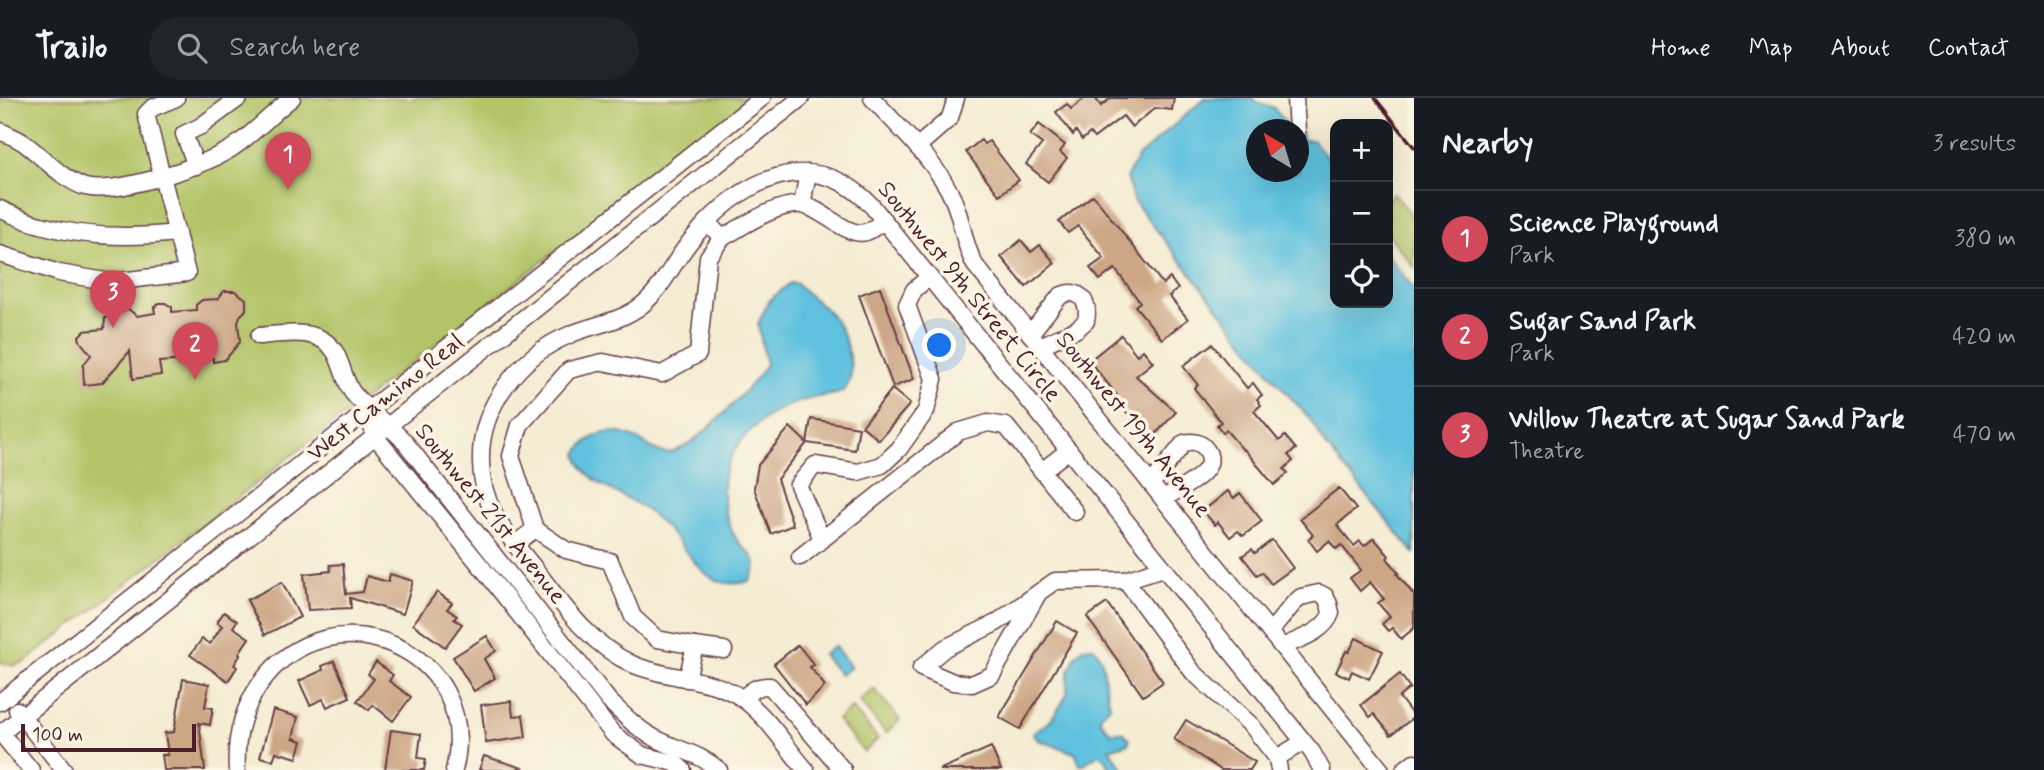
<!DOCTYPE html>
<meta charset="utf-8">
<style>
body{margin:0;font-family:Mynerve,sans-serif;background:#20242c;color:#f1f3f6}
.controls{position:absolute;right:21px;top:21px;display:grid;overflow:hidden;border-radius:14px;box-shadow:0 7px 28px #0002}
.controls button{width:63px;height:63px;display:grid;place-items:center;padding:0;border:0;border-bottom:2px solid #363941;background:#171b24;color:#f1f3f6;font:35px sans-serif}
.compass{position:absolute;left:1246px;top:21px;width:63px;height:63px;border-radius:50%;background:#171b24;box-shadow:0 7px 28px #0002;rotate:322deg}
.scale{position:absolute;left:21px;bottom:18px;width:175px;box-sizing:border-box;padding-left:7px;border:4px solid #4a1f2b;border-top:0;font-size:19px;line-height:24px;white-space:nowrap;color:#4a1f2b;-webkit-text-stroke:5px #fcf5e5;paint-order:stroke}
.you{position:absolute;left:940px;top:248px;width:24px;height:24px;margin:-18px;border:5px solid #fff;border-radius:50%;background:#1a73e8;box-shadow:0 0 0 10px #1a73e833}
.badge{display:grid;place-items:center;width:46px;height:46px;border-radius:50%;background:#d1495b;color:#fff;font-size:23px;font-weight:700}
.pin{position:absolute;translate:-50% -58px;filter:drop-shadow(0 2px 4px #0008)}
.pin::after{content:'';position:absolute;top:37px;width:24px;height:21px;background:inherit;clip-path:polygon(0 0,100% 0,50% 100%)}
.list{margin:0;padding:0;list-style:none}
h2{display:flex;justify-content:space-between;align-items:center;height:91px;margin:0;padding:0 28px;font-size:30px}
h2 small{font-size:23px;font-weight:400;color:#9ea1a6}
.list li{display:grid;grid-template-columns:46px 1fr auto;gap:21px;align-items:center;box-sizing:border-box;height:98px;padding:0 28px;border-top:2px solid #363941}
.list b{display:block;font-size:26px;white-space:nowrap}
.list p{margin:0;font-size:23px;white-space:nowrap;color:#9ea1a6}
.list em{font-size:23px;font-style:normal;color:#9ea1a6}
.icon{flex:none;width:38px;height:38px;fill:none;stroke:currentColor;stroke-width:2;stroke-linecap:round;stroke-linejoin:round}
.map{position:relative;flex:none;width:1414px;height:672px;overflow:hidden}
header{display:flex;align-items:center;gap:42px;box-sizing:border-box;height:98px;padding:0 35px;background:#171b24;border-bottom:2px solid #363941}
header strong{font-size:33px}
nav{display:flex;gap:38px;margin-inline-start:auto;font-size:24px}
.search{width:490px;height:63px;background:#20242c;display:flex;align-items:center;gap:18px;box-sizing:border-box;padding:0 24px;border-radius:38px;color:#9ea1a6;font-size:26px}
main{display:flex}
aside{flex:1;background:#171b24}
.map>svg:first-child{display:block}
.green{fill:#b3c468;stroke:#7e724a;stroke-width:2}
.water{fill:#5fc1de;stroke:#547084;stroke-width:2}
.building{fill:#cca685}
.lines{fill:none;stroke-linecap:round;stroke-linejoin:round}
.minor-casing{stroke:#643e44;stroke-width:19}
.minor{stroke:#fff;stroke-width:16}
.rail{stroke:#4a1f2b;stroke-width:3.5}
.labels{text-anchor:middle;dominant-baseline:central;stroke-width:7;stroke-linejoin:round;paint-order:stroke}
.street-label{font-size:24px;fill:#4a1f2b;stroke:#fcf5e5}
</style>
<header>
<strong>Trailo</strong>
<div class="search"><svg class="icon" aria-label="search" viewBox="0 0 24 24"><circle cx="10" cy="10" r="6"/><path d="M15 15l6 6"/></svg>Search here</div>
<nav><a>Home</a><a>Map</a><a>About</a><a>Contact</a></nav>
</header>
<main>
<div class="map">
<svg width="1414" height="672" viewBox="0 0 1414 672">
<rect width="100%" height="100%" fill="#fcf5e5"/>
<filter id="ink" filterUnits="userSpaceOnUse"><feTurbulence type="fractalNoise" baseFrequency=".0143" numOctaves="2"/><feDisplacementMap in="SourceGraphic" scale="14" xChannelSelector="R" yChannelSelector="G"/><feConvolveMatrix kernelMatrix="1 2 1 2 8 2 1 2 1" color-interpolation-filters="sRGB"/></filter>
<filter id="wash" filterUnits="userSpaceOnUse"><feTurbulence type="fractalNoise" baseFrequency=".00686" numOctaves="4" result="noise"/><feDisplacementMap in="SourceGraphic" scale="28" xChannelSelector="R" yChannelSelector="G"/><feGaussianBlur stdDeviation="1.57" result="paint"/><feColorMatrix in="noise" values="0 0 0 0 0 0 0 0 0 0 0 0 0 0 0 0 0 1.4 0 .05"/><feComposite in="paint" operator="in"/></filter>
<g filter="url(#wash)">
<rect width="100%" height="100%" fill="#f4ecd3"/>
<g class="green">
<path d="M0 0H754L25 564C17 567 8 570 0 563Z"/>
<path d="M1394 95 1414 120V169L1388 136V100Z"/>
<path d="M874 591 900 622 886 635 859 603Z"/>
<path d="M852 610 878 641 864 654 837 622Z"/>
</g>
<g class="water">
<path d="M1205 0H1252L1256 4 1273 9 1290 31 1256 32V74H1298L1299 34H1301L1303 42H1312L1330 63 1333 83 1335 86V205H1388V158L1414 191V455L1327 349 1310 321 1275 282 1133 102 1127 79 1138 59Z"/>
<path d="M790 185 797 186C809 198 826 209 836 223 846 239 862 285 839 295 834 297 828 297 823 298 811 300 798 304 787 308 755 321 722 356 723 392 723 410 729 434 741 447 750 456 752 455 756 468L750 483C735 487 723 487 709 478 700 472 694 463 687 455 675 439 662 424 646 412 624 395 584 387 577 356 590 334 613 328 637 341 646 346 655 354 666 355 690 356 754 287 766 266L758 226 769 203Z"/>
<path d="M834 548 851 569 840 577 823 557Z"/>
<path d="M1093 549C1105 561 1103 571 1105 586 1106 594 1109 601 1110 608L1100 618 1101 623 1110 634H1123L1129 641V645L1109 651 1124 672H1110L1106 661 1099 656 1084 666H1080L1075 655 1038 642 1033 635 1050 623 1061 607 1067 596 1068 575 1076 557 1083 550Z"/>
</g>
<g id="blocks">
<g class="building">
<path d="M1085 0H1095L1101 8 1111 0H1174L1172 12 1155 10 1132 29 1123 18 1094 40 1090 35 1082 42 1076 33 1073 37 1056 14 1067 6 1071 11Z"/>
<path d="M1039 26 1065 47 1060 54 1067 60 1048 84 1026 66 1042 46 1030 37Z"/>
<path d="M981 42 984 46 989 43 1019 82 999 97 966 54Z"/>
<path d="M1093 97 1163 186 1170 180 1178 191 1169 198 1188 221 1162 241 1135 208 1140 204 1115 171 1100 182 1090 170 1104 160 1078 128 1068 135 1059 124Z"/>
<path d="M1021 142 1031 154 1040 147 1055 165 1026 189 1001 159Z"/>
<path d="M880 189 914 281 893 289 859 197Z"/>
<path d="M224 193H235L246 201V212L240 218 238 224 240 244 225 262 213 264V260L159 264 161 277 133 281 130 253 102 285 84 287 83 267 91 257 80 243 79 238 84 233 104 231 105 220 115 218 119 211 127 210 137 218 155 215 154 210 159 205H165L172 209V214L196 212V207L202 202 218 201Z"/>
<path d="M1121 237 1137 257 1143 252 1153 264 1136 278 1176 314 1153 339 1122 310 1125 307 1089 263Z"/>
<path d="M1212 246 1247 290 1253 285 1262 297 1257 301 1261 307 1254 313 1279 343 1285 338 1296 351 1288 357 1293 363 1284 371 1288 375 1274 387 1244 351 1243 352 1226 332 1223 335 1217 327 1221 324 1194 290 1198 287 1183 268Z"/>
<path d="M892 291 910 306 879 342 862 328Z"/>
<path d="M811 321 859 329 855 352 807 345Z"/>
<path d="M790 329 807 345 777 381 793 427 771 436 754 390 758 367Z"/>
<path d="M1339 390 1356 411 1337 427 1354 448 1360 443 1364 448 1374 440 1389 458 1387 460 1399 475 1397 476 1414 497V530L1401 541 1392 530 1388 533 1382 526 1390 519 1378 505 1384 501 1370 484 1360 493 1350 480 1361 472 1341 447 1336 451 1329 443 1317 453 1308 441 1313 437 1300 421Z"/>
<path d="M1228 393 1234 400 1240 395 1262 423 1243 438 1238 433 1230 439 1218 424 1215 427 1203 413Z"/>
<path d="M1272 442 1293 470 1271 486 1262 474 1257 477 1242 458 1252 451 1255 455Z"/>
<path d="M343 466 346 496 363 494 367 478 388 484 390 476 413 483 403 516 350 500 351 510 308 512 304 476 331 473 330 467Z"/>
<path d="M282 484 300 519 265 537 247 502Z"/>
<path d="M437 494 452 505 447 511 457 518 454 521 462 526 445 549 413 526Z"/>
<path d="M1107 505 1163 584 1143 598 1087 519Z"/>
<path d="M224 514 237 523 233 529 249 540 239 555 241 556 234 567 237 569 228 583 190 557 202 541 210 546 222 528 217 524Z"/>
<path d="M1057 523 1077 535 1020 631 999 619Z"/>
<path d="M487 538 496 553 484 561 495 580 474 593 453 559Z"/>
<path d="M1356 540 1383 553 1369 581 1352 573 1349 580 1336 574 1346 553 1349 554Z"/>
<path d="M798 547 814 567 810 569 825 588 806 607 774 566Z"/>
<path d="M334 563 350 599 327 609 323 601 310 607 299 583 323 572 322 568Z"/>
<path d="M376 564 393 577 389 583 411 599 393 623 373 607 369 612 357 603 374 581 368 576Z"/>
<path d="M1400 576 1410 590 1399 599 1414 619 1391 637 1374 616 1370 619 1361 607Z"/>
<path d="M183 581 209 586 205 609 213 610 210 627 199 625 205 672H164L162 657H168L165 635 174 634Z"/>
<path d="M511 603 513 618 523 617 526 639 486 645 481 607Z"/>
<path d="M273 612 298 619 293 640 302 643 297 660 276 654 273 662 260 659Z"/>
<path d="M1186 622 1255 664 1250 672H1221L1174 641Z"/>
<path d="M391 632 421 636 418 660 426 661 424 672H385Z"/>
<path d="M991 649 1001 672H939Z"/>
<path d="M484 658 523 670 522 672H479Z"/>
</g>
</g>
</g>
<g filter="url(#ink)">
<use href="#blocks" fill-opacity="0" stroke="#643e44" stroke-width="2"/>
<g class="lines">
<defs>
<g id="minor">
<path d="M872 0C898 29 938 65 953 101 963 123 963 146 975 167L1381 672"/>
<path d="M1295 0 1297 32"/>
<path d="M0 33C8 37 17 40 24 45 43 59 63 82 85 89 117 97 202 68 229 52 252 38 271 16 292 0"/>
<path d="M917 49 950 20 956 0"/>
<path d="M196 68 184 36 201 28 239 0"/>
<path d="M802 107 808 75"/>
<path d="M0 111C13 117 27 124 41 127 85 140 131 140 177 135"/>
<path d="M722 140C742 129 778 104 802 107 822 110 847 140 866 134 872 132 879 126 884 123"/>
<path d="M0 156 59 175 111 184 187 175 146 16 152 10 176 0"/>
<path d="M1030 236 1060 198C1080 188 1090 205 1086 223L1077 231 1040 248"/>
<path d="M259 238C284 236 319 228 335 254 342 266 344 281 352 294 367 313 387 325 404 343L609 603C625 618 640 634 661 643 682 653 700 656 719 672"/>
<path d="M372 329 375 338 488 477 613 636 642 657 675 665 683 672"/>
<path d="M1069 352 1042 373 1075 414"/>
<path d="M1151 386 1184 345C1192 343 1198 343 1204 349 1226 372 1178 391 1163 401"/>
<path d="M535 431 511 358 520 327 569 272 603 264 662 276 698 256 708 159 722 140 707 124"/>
<path d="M822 441 798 387 815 367 858 374 882 367 899 351 926 313 934 281 907 207 914 192 929 179"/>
<path d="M515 446 535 431 566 452 610 463 633 519 657 541 695 548"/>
<path d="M800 459 958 334 988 325 1006 328 1042 373"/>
<path d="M1163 470 1125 482 1193 574 1252 628 1277 660"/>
<path d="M1039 494 992 577 972 586 953 584 921 570 945 550 996 525 1055 483 1125 482"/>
<path d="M1270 534 1294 505 1301 499 1319 495 1325 498 1329 506 1331 515C1325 534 1299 541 1282 549"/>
<path d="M687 581 695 548 724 552"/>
<path d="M743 601C750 592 758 587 770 588L843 672"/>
<path d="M0 604 762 0"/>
<path d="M17 612 64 672"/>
<path d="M0 634 31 672"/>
<path d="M0 636 801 0"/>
<path d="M237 672C235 641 242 612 260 586 330 487 484 553 454 672"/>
<path d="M806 672C786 649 768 619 743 601 711 578 668 582 632 566 589 546 563 507 535 471 521 453 504 435 494 415 486 400 481 382 481 364 479 309 519 258 569 237 594 226 619 225 642 207 664 189 674 162 693 140 740 83 811 44 872 108L1312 654 1322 672"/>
<path d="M1279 672 1277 660 1303 644"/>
<path d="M1404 672 1414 664"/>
</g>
</defs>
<use href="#minor" class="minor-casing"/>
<use href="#minor" class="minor"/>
<path class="rail" d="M1375 0 1414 49"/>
</g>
</g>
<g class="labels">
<g class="street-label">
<text transform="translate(969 194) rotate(51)">Southwest 9th Street Circle</text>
<text transform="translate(386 300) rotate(-38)">West Camino Real</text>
<text transform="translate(1133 327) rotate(51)">Southwest 19th Avenue</text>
<text transform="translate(490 416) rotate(51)">Southwest 21st Avenue</text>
</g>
</g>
</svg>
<div class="controls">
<button>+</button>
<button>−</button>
<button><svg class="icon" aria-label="locate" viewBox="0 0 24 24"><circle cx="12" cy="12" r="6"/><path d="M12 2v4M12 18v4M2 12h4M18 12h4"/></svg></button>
</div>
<svg class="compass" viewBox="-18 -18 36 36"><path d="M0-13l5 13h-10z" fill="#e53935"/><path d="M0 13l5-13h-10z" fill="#9ea1a6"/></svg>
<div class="scale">100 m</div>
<div class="you"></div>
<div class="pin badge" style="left:288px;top:92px">1</div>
<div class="pin badge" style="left:195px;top:282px">2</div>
<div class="pin badge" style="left:113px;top:230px">3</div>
</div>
<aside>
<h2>Nearby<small>3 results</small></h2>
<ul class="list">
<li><span class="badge">1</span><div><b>Science Playground</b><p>Park</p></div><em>380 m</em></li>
<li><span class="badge">2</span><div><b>Sugar Sand Park</b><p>Park</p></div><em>420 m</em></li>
<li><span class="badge">3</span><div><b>Willow Theatre at Sugar Sand Park</b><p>Theatre</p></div><em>470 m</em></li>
</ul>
</aside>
</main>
